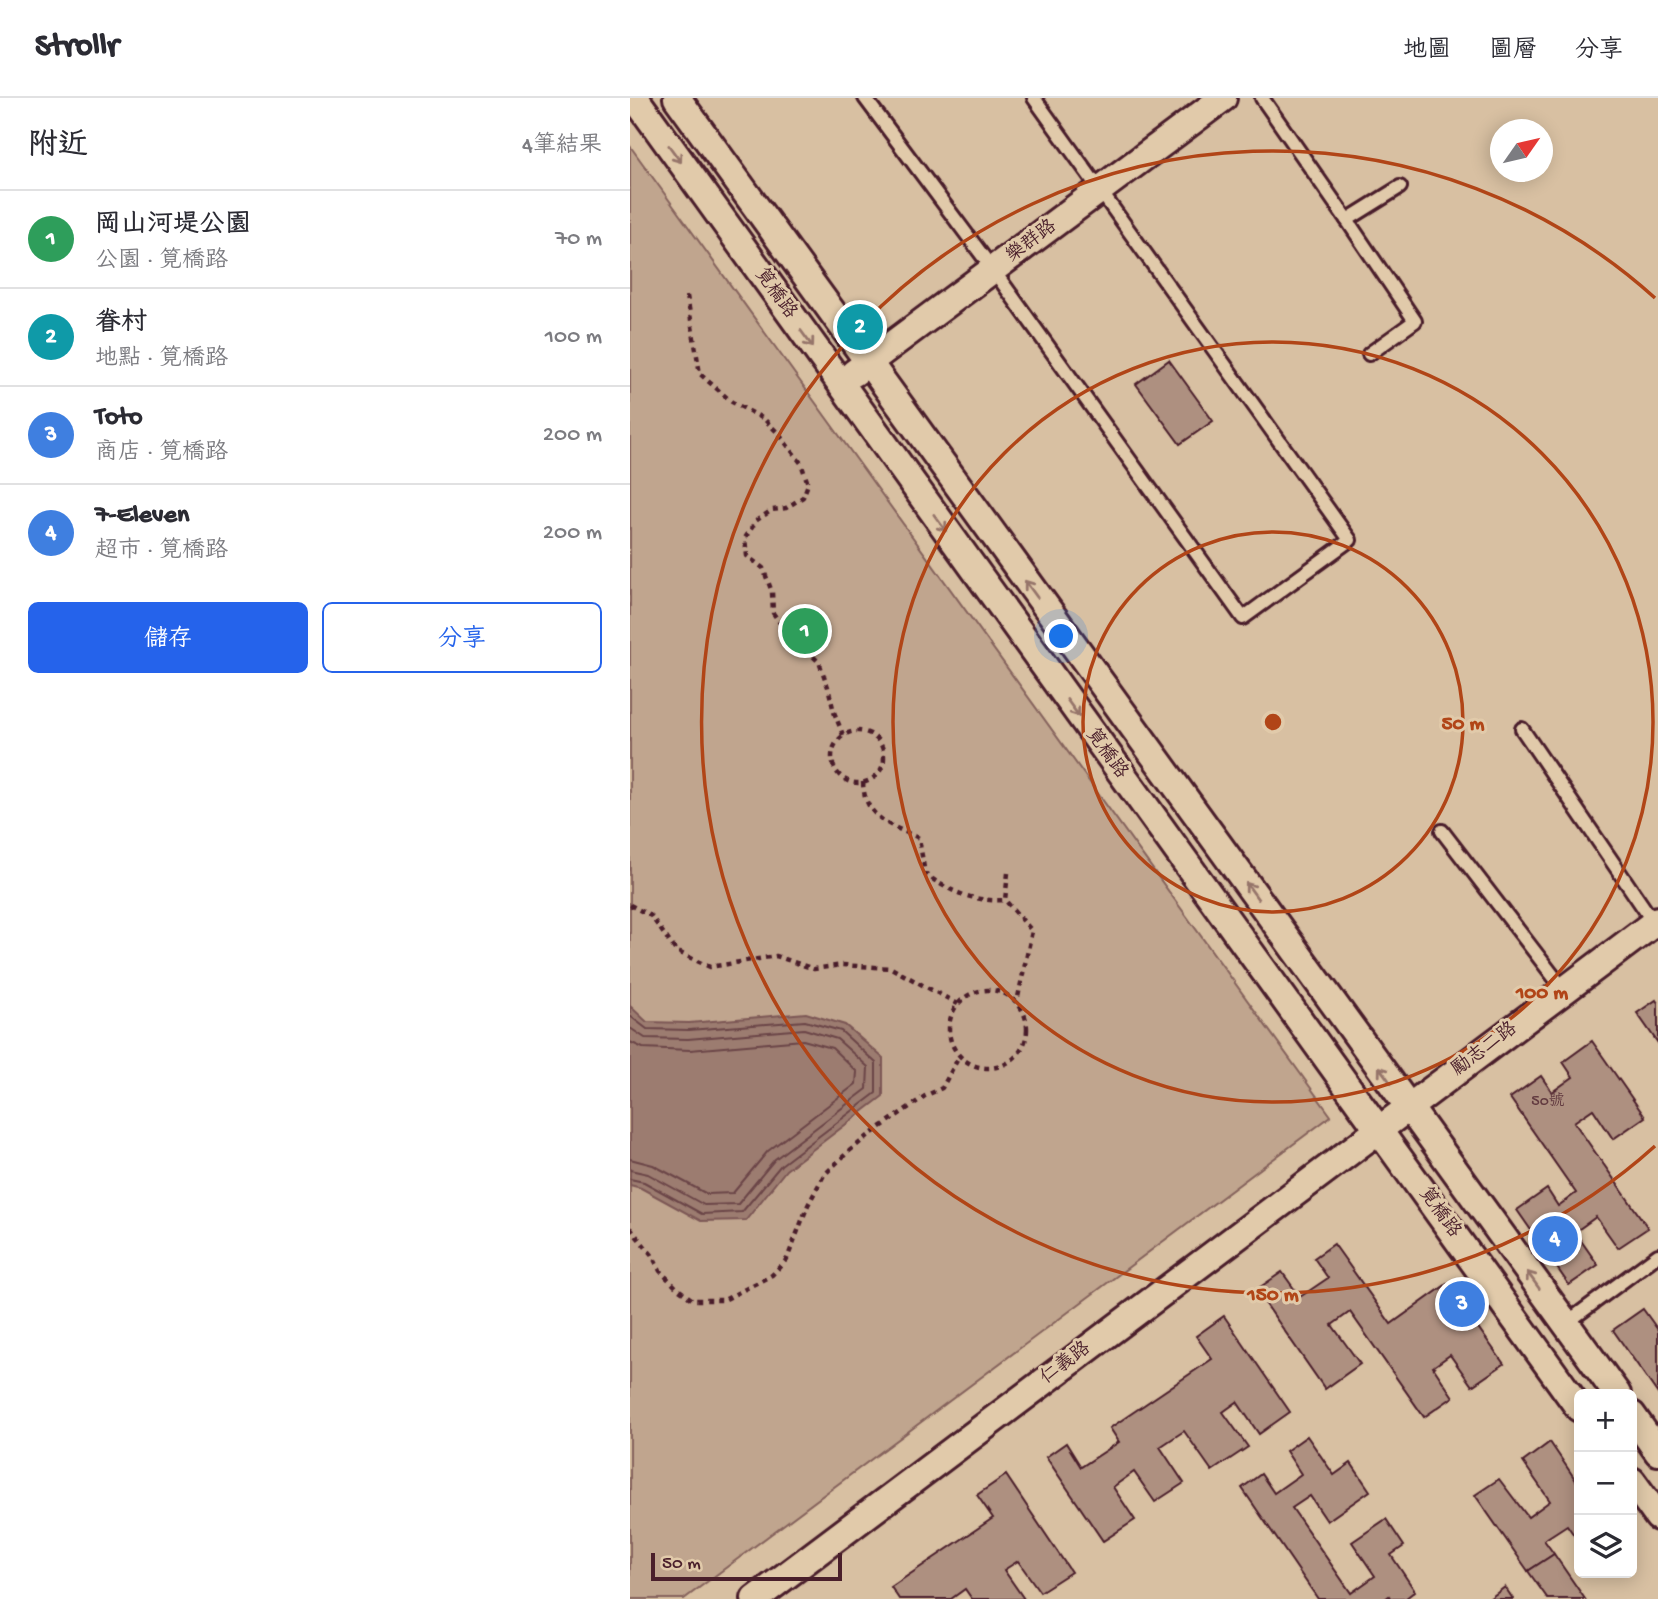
<!DOCTYPE html>
<html lang="zh-TW">
<meta charset="utf-8">
<style>
body{margin:0;font-family:"Gochi Hand","LXGW WenKai TC",sans-serif;background:#f2f2f3;color:#2b2b33}
.controls{position:absolute;right:21px;bottom:21px;display:grid;overflow:hidden;border-radius:10px;box-shadow:0 4px 18px #0003}
.controls button{width:63px;height:63px;display:grid;place-items:center;padding:0;border:0;border-bottom:2px solid #e1e1e2;background:#fff;color:#2b2b33;font:35px sans-serif}
.compass{position:absolute;left:860px;top:21px;width:63px;height:63px;border-radius:50%;background:#fff;box-shadow:0 4px 18px #0003;rotate:56deg}
.scale{position:absolute;left:21px;bottom:18px;width:191px;box-sizing:border-box;padding-left:7px;border:4px solid #4a1f2b;border-top:0;font-size:19px;line-height:24px;white-space:nowrap;color:#4a1f2b;-webkit-text-stroke:5px #e1caaa;paint-order:stroke}
.you{position:absolute;left:432px;top:539px;width:24px;height:24px;margin:-18px;border:5px solid #fff;border-radius:50%;background:#1a73e8;box-shadow:0 0 0 10px #1a73e833}
.badge{display:grid;place-items:center;width:46px;height:46px;border-radius:50%;background:#2563eb;color:#fff;font-size:23px;font-weight:700}
.pin{position:absolute;translate:-50% -50%;border:4px solid #fff;box-shadow:0 2px 7px #0006}
.list{margin:0;padding:0;list-style:none}
h2{display:flex;justify-content:space-between;align-items:center;height:91px;margin:0;padding:0 28px;font-size:30px}
h2 small{font-size:23px;font-weight:400;color:#7c7c81}
.list li{display:grid;grid-template-columns:46px 1fr auto;gap:21px;align-items:center;box-sizing:border-box;height:98px;padding:0 28px;border-top:2px solid #e1e1e2}
.list b{display:block;font-size:26px;white-space:nowrap}
.list p{margin:0;font-size:23px;white-space:nowrap;color:#7c7c81}
.list em{font-size:23px;font-style:normal;color:#7c7c81}
.actions{display:flex;gap:14px;padding:21px 28px}
.actions a{flex:1;padding:16px 0;border:2px solid #2563eb;border-radius:10px;text-align:center;font-size:24px;color:#2563eb}
.actions .main{background:#2563eb;color:#fff}
.icon{flex:none;width:38px;height:38px;fill:none;stroke:currentColor;stroke-width:2;stroke-linecap:round;stroke-linejoin:round}
.map{position:relative;flex:none;width:1028px;height:1501px;overflow:hidden}
header{display:flex;align-items:center;gap:42px;box-sizing:border-box;height:98px;padding:0 35px;background:#fff;border-bottom:2px solid #e1e1e2}
header strong{font-size:33px}
nav{display:flex;gap:38px;margin-inline-start:auto;font-size:24px}
main{display:flex}
aside{flex:1;background:#fff}
.map>svg:first-child{display:block}
.green{fill:#c0a58e;stroke:#85625c;stroke-width:2}
.water{fill:#9c7c70;stroke:#7b5754;stroke-width:2}
.lines{fill:none;stroke-linecap:round;stroke-linejoin:round}
.shore{stroke:#6b4447;stroke-width:2}
.building{fill:#ae9080;stroke:#4a1f2b;stroke-width:2}
.service-casing{stroke:#4a1f2b;stroke-width:18}
.minor-casing{stroke:#4a1f2b;stroke-width:32}
.path{stroke:#4a1f2b;stroke-width:4.5;stroke-dasharray:5 5;stroke-linecap:butt}
.service{stroke:#e1caaa;stroke-width:12}
.minor{stroke:#e1caaa;stroke-width:26}
.oneway{stroke:#96746a}
.ring{fill:none;stroke:#b14517;stroke-width:3.5}
.labels{text-anchor:middle;dominant-baseline:central;stroke-width:6;stroke-linejoin:round;paint-order:stroke}
.number-label{font-size:16px;fill:#633b40}
.street-label{font-size:19px;fill:#4a1f2b;stroke:#e1caaa}
.centre{fill:#b14517;stroke:#e1caaa;stroke-width:3.5}
.ring-label{font-size:21px;text-anchor:middle;font-weight:bold;fill:#b14517;stroke:#e1caaa;stroke-width:6;stroke-linejoin:round;paint-order:stroke}
</style>
<header>
<strong>Strollr</strong>
<nav><a>地圖</a><a>圖層</a><a>分享</a></nav>
</header>
<main>
<aside>
<h2>附近<small>4筆結果</small></h2>
<ul class="list">
<li><span class="badge" style="background:#2e9e5b">1</span><div><b>岡山河堤公園</b><p>公園 · 筧橋路</p></div><em>70 m</em></li>
<li><span class="badge" style="background:#0f9aa8">2</span><div><b>眷村</b><p>地點 · 筧橋路</p></div><em>100 m</em></li>
<li><span class="badge" style="background:#3f7fe0">3</span><div><b>Toto</b><p>商店 · 筧橋路</p></div><em>200 m</em></li>
<li><span class="badge" style="background:#3f7fe0">4</span><div><b>7-Eleven</b><p>超市 · 筧橋路</p></div><em>200 m</em></li>
</ul>
<div class="actions"><a class="main">儲存</a><a>分享</a></div>
</aside>
<div class="map">
<svg width="1028" height="1501" viewBox="0 0 1028 1501">
<rect width="100%" height="100%" fill="#d8c0a2"/>
<filter id="ink" filterUnits="userSpaceOnUse"><feTurbulence type="fractalNoise" baseFrequency=".0143" numOctaves="2"/><feDisplacementMap in="SourceGraphic" scale="14" xChannelSelector="R" yChannelSelector="G"/><feConvolveMatrix kernelMatrix="1 2 1 2 8 2 1 2 1" color-interpolation-filters="sRGB"/></filter>
<g filter="url(#ink)">
<path class="green" d="M0 48 701 1018 54 1501H0Z"/>
<path class="water" d="M0 908 17 924 59 925 176 915 215 927 253 960V998L156 1072 116 1122 71 1123 11 1090 0 1087Z"/>
<g class="lines">
<g class="shore">
<path d="M0 918 17 931 59 932 175 923 211 933 246 965V995L151 1067 112 1114 72 1116 14 1084 0 1081"/>
<path d="M0 930 15 940 58 941 174 931 207 941 238 969 237 991 145 1061 108 1106 74 1107 18 1076 0 1072"/>
<path d="M0 944 13 950 60 952 173 942 202 950 227 974 226 986 138 1053 103 1095 77 1096 23 1067 0 1061"/>
</g>
</g>
<g class="building">
<path d="M539 262 583 323 550 346 506 286Z"/>
<path d="M1026 902 1028 905V945L1007 915Z"/>
<path d="M962 943 1015 1019 983 1041 963 1011 944 1024 1018 1130 988 1150 966 1119 945 1134 968 1167 939 1187 887 1112 917 1091 928 1108 946 1095 880 1000 911 978 922 994 943 979 933 964Z"/>
<path d="M704 1146 761 1226 817 1186 874 1266 842 1288 820 1257 803 1269 823 1299 794 1319 720 1214 702 1227 730 1266 695 1291 626 1192 652 1174 670 1199 698 1180 684 1160Z"/>
<path d="M1013 1211 1028 1232V1296L983 1232Z"/>
<path d="M594 1218 660 1314 629 1336 607 1304 593 1314 618 1349 582 1373 554 1333 530 1349 554 1385 525 1404 504 1374 483 1389 505 1422 473 1443 416 1359 436 1345 451 1369 489 1344 480 1330 582 1261 566 1238Z"/>
<path d="M677 1338 704 1377 721 1365 740 1393 697 1423 680 1398 662 1410 721 1495 745 1478 722 1444 756 1421 774 1448 761 1457 785 1493 775 1501H761L759 1498 755 1501H688L612 1390 631 1376 644 1395 671 1376 656 1353Z"/>
<path d="M920 1344 949 1387V1437L946 1440 937 1427 914 1442 924 1456 898 1473 845 1397 869 1381 898 1419 920 1403 893 1364Z"/>
<path d="M376 1377 441 1474 410 1494 388 1463 374 1472 394 1501H342L335 1491 321 1501H269L261 1489 363 1420 347 1397Z"/>
<path d="M924 1456 955 1501H918L898 1473Z"/>
<path d="M875 1489 883 1501H859Z"/>
</g>
<g class="lines">
<defs>
<g id="service">
<path d="M235 0 364 173 613 520 720 442 404 0"/>
<path d="M632 0 717 122 770 89"/>
<path d="M717 122 785 223 739 256"/>
<path d="M892 631 1024 825"/>
<path d="M812 733 934 892"/>
<path d="M935 1226 1028 1157"/>
</g>
<g id="minor">
<path d="M5 0 949 1310"/>
<path d="M47 0 987 1296"/>
<path d="M224 275 593 0"/>
<path d="M1002 1317 1028 1354"/>
<path d="M1002 1383 1028 1419"/>
<path d="M125 1501 1028 822"/>
</g>
</defs>
<use href="#service" class="service-casing"/>
<use href="#minor" class="minor-casing"/>
<g class="path">
<path d="M57 198 70 276 102 304 134 321 148 335 171 365 178 386 173 399 156 410 142 412 127 422 115 440 117 458 133 470 142 494 143 515 155 532 189 564 198 589 204 614 213 637"/>
<circle cx="228" cy="659" r="26"/>
<path d="M233 684C234 720 260 727 289 740L295 776C320 794 344 804 375 802"/>
<path d="M378 775 375 802 402 833 387 904"/>
<path d="M0 807 21 818 46 853 80 869 146 858 184 871 212 867 261 870 328 906"/>
<circle cx="358" cy="931" r="39"/>
<path d="M0 1130 22 1157 30 1173 48 1191 63 1202H94L142 1177 157 1161 178 1107 194 1077 218 1054 238 1038 295 998 312 990 330 957"/>
</g>
<use href="#service" class="service"/>
<use href="#minor" class="minor"/>
</g>
<defs><path id="oneway-shaft" d="M-6 0H5M1.5-3L5.5 0L1.5 3" fill="none" stroke-width="1.6" stroke-linecap="round" stroke-linejoin="round" transform="scale(1.75)"/></defs>
<g class="oneway">
<use href="#oneway-shaft" transform="translate(45 56) rotate(54)"/>
<use href="#oneway-shaft" transform="translate(177 241) rotate(54)"/>
<use href="#oneway-shaft" transform="translate(310 425) rotate(54)"/>
<use href="#oneway-shaft" transform="translate(401 491) rotate(-126)"/>
<use href="#oneway-shaft" transform="translate(443 610) rotate(54)"/>
<use href="#oneway-shaft" transform="translate(622 793) rotate(-126)"/>
<use href="#oneway-shaft" transform="translate(755 977) rotate(-126)"/>
<use href="#oneway-shaft" transform="translate(903 1182) rotate(-126)"/>
</g>
</g>
<g class="ring">
<circle cx="643" cy="624" r="190"/>
<circle cx="643" cy="624" r="380"/>
<path d="M1025 1048A571 571 0 1 1 1025 200"/>
</g>
<g class="labels">
<g class="number-label">
<text x="918" y="1004">50號</text>
</g>
<g class="street-label">
<text transform="translate(402 144) rotate(-37)">樂群路</text>
<text transform="translate(145 196) rotate(54)">筧橋路</text>
<text transform="translate(476 656) rotate(54)">筧橋路</text>
<text transform="translate(855 952) rotate(-37)">勵志二路</text>
<text transform="translate(809 1115) rotate(54)">筧橋路</text>
<text transform="translate(436 1266) rotate(-37)">仁義路</text>
</g>
</g>
<circle cx="643" cy="624" r="10" class="centre"/>
<g class="ring-label">
<text x="833" y="631">50 m</text>
<text x="912" y="900">100 m</text>
<text x="643" y="1202">150 m</text>
</g>
</svg>
<div class="controls">
<button>+</button>
<button>−</button>
<button><svg class="icon" aria-label="layers" viewBox="0 0 24 24"><path d="M12 4l9 5-9 5-9-5zM3 14l9 5 9-5"/></svg></button>
</div>
<svg class="compass" viewBox="-18 -18 36 36"><path d="M0-13l5 13h-10z" fill="#e53935"/><path d="M0 13l5-13h-10z" fill="#7c7c81"/></svg>
<div class="scale">50 m</div>
<div class="you"></div>
<div class="pin badge" style="left:175px;top:533px;background:#2e9e5b">1</div>
<div class="pin badge" style="left:230px;top:229px;background:#0f9aa8">2</div>
<div class="pin badge" style="left:832px;top:1206px;background:#3f7fe0">3</div>
<div class="pin badge" style="left:925px;top:1141px;background:#3f7fe0">4</div>
</div>
</main>
